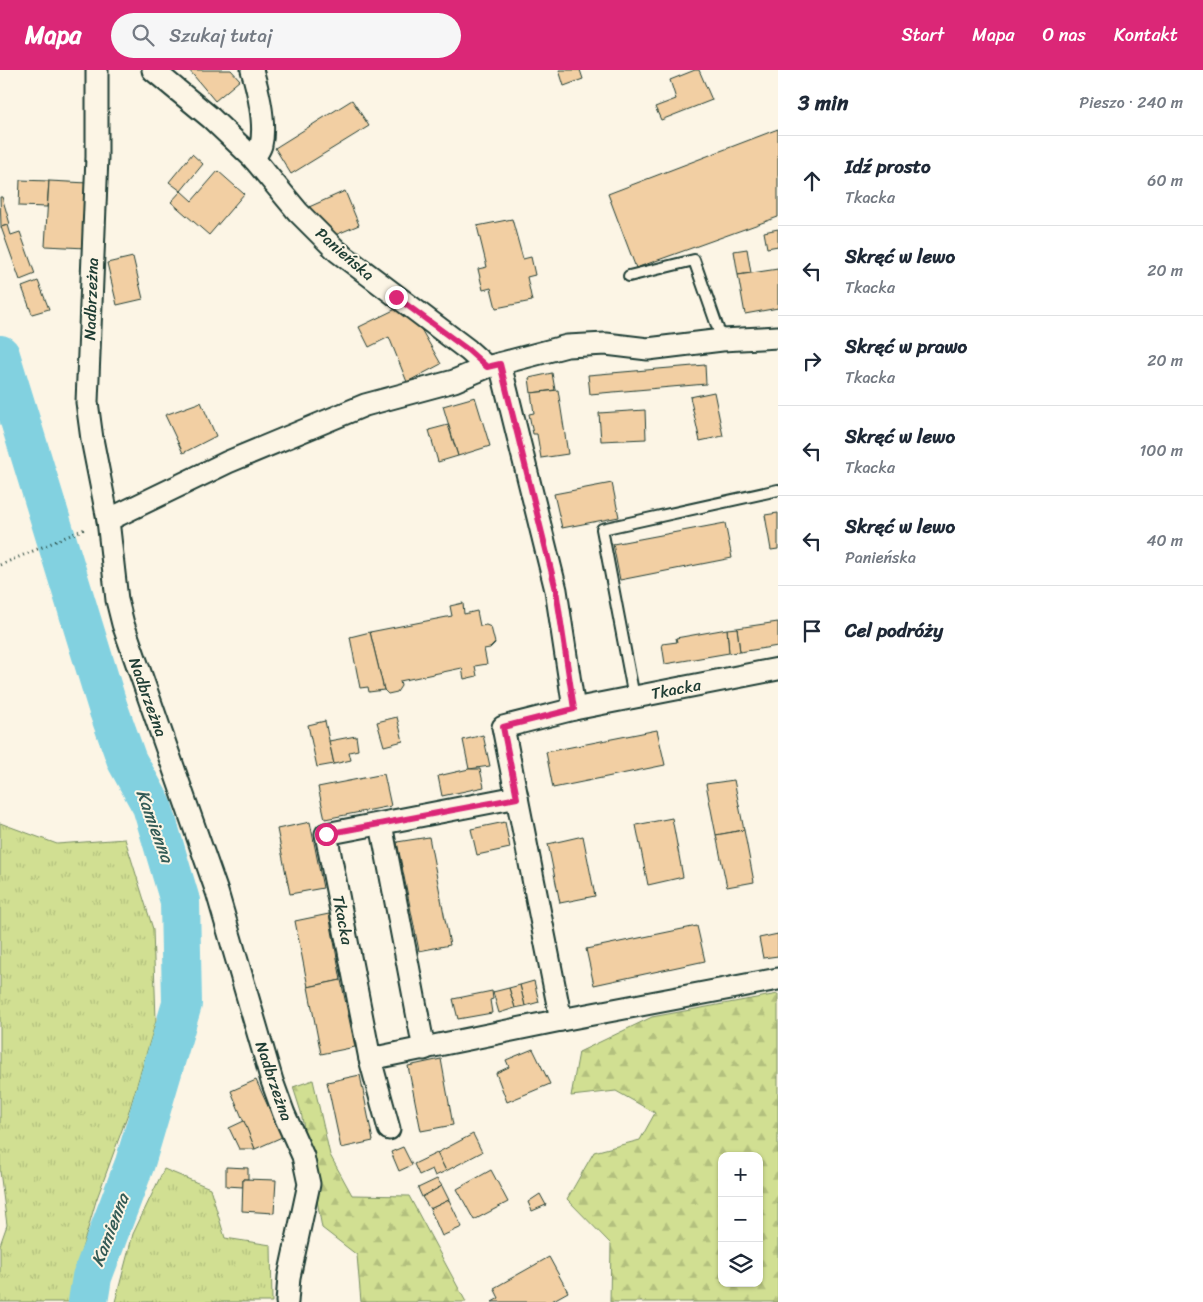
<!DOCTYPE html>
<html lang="pl">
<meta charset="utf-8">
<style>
body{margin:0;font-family:Sriracha,sans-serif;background:#f6f6f7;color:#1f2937}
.controls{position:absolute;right:15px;bottom:15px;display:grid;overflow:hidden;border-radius:10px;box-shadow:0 1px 4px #0004}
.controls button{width:45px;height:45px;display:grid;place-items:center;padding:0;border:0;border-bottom:1px solid #e0e1e3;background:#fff;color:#1f2937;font:25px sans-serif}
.stop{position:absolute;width:15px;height:15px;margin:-11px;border:4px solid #db2777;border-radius:50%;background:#fff}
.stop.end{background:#db2777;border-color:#fff;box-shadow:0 1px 5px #0008}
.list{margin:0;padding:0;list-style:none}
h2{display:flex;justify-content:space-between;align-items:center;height:65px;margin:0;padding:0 20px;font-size:21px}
h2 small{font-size:16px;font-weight:400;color:#747a83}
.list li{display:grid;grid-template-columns:32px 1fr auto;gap:15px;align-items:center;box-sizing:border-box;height:90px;padding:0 20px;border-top:1px solid #e0e1e3}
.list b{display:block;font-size:19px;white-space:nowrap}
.list p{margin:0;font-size:16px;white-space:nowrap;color:#747a83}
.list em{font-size:16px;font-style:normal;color:#747a83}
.icon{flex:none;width:28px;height:28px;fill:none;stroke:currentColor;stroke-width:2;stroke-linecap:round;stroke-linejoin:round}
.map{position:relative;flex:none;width:778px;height:1232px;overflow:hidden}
header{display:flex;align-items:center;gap:30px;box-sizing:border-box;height:70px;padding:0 25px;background:#db2777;color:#fff}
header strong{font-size:24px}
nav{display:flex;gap:28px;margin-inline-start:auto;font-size:18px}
.search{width:350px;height:45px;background:#f6f6f7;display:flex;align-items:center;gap:12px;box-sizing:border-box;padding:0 18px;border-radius:28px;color:#747a83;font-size:19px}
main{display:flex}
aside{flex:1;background:#fff}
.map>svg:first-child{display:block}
.grass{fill:url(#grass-tufts);stroke:#788e63}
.forest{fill:url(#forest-firs);stroke:#788e63;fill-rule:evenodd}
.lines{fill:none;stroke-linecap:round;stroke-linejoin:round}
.river{stroke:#82d1e0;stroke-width:40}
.building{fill:#f2cfa3;stroke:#1f3d34}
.service-casing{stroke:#1f3d34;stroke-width:14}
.minor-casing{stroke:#1f3d34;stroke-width:25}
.path{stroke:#1f3d34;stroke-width:3;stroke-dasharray:1 4;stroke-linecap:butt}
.service{stroke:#fcf5e5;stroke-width:10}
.minor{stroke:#fcf5e5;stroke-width:21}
.route{stroke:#db2777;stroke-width:6}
.labels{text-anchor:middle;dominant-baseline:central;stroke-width:4;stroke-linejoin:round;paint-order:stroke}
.street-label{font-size:16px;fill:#1f3d34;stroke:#fcf5e5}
.water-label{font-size:18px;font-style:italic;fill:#335b56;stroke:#fcf5e5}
</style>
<header>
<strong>Mapa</strong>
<div class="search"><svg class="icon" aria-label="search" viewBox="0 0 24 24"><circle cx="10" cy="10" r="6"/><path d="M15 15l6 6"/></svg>Szukaj tutaj</div>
<nav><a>Start</a><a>Mapa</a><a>O nas</a><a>Kontakt</a></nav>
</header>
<main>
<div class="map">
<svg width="778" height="1232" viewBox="0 0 778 1232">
<defs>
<pattern id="grass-tufts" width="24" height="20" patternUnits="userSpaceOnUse" patternTransform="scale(1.25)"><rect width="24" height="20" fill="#d1df92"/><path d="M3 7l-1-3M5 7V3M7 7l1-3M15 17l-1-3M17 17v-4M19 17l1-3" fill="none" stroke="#b3c07e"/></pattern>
<pattern id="forest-firs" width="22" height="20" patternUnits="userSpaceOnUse" patternTransform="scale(1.25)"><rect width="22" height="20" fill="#d1df92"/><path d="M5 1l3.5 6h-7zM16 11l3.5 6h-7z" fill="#b3c07e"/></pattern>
</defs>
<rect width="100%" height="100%" fill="#fcf5e5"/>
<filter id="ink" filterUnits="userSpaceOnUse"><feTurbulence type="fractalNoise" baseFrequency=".02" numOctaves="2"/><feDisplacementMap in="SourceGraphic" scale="10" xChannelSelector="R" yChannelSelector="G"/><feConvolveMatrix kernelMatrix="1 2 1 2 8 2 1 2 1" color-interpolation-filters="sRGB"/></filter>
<g filter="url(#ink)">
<g class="grass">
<path d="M0 753 57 774 125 769 153 859 156 951 130 1038 96 1131 72 1213 69 1232H0V1175L7 1155 0 1101Z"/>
<path d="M164 1099 210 1118 225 1168 271 1175 272 1232H115L133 1164Z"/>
</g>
<g class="forest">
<path d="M778 924V1232H610L611 1174 567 1129 594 1082 640 1070 655 1043 616 1021 571 1026 579 982 652 947ZM722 1086H759V1213H722Z"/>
<path d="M313 1010 330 1085 352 1125 409 1126 466 1232H361L357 1185 322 1158 301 1042 293 1017Z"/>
</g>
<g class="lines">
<path class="river" d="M0 285 108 638 127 691 152 736 180 831 182 934 135 1093 92 1207 88 1232"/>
</g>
<g class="building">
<path d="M189 0H231L240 10 215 31Z"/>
<path d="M559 0H580L583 9 564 16Z"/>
<path d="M695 0H699L712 30 661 50 655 37 676 29 670 10Z"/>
<path d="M352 30 369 56 291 104 275 78Z"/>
<path d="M778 59V147L636 198 608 124Z"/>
<path d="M192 84 203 94 181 121 169 112Z"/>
<path d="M218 101 244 124 209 165 171 132 181 121 192 131Z"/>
<path d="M20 110 49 111 47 137 19 136Z"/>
<path d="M49 111 88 113 86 178 45 176Z"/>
<path d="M345 121 359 155 333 166 309 137Z"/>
<path d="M0 127H2L10 154 1 157Z"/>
<path d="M512 149 523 189 531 187 535 205 527 207 532 231 496 238 491 218 483 220 478 199 487 197 477 156Z"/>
<path d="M8 155 11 165 20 162 35 204 20 210 1 157Z"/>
<path d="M778 159V176L767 178 764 162Z"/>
<path d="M747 179 751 203 738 205 734 181Z"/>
<path d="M133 187 143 229 117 235 107 193Z"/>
<path d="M778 199V238L745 244 738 205Z"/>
<path d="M38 211 49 239 32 244 22 217Z"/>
<path d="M398 238 417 252 441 294 407 312 389 267 369 277 359 257Z"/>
<path d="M705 295 706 314 590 324 588 305Z"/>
<path d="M552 303 555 320 531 323 529 308Z"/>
<path d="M558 320 568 384 541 388 537 364H533L529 344 534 343 531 323Z"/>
<path d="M714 322 723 366 700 371 690 327Z"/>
<path d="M475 327 490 376 458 386 443 336Z"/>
<path d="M201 332 216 366 183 383 165 345Z"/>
<path d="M645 340 646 369 601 371 599 343Z"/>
<path d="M448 355 458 386 438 392 429 360Z"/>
<path d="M612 413 619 447 562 458 554 424Z"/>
<path d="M778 443V479L771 480 765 445Z"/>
<path d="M725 453 732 488 620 510 613 474Z"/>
<path d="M463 533 464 544 477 541 480 556 486 555 491 557 495 573 490 578 484 579 487 594 475 596 477 606 464 609 462 598 400 611 401 616 397 622 388 624 384 620 370 562 452 546 450 536Z"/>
<path d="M778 552V576L740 582 737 558Z"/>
<path d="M737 558 740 582 729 583 727 559Z"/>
<path d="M727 559 729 583 665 594 662 574 677 572 676 568Z"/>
<path d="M370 562 384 620 369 622 368 617 360 618 350 567Z"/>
<path d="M397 647 403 671 384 676 377 652Z"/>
<path d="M325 651 334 694 317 697 308 655Z"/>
<path d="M657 660 665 695 553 718 546 682Z"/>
<path d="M483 665 490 696 469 699 463 670Z"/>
<path d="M356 666 358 680 349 682 351 690 334 694 329 671Z"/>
<path d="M469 699H480L484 717 442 726 438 706Z"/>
<path d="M384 704 391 736 325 749 318 717Z"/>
<path d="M734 710 744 760 716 765 706 714Z"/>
<path d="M672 748 683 807 648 815 636 755Z"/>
<path d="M310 752 323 818 290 824 277 759Z"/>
<path d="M505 752 510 778 477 785 471 759Z"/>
<path d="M744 760 754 812 727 817 716 765Z"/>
<path d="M583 766 595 826 560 833 548 774Z"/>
<path d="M429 767 450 875 419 881 397 772Z"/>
<path d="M329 844 341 910 308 917 295 851Z"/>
<path d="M697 856 705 891 594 915 586 879Z"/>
<path d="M778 864V886L763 888 759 868Z"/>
<path d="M341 910 355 977 321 984 308 917Z"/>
<path d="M534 911 539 932 525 936 520 915Z"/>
<path d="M520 915 525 936 515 938 509 918Z"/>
<path d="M509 918 515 938 499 943 493 922Z"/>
<path d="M492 921 493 929 490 930 492 943 458 949 453 929Z"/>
<path d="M533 979 550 1014 507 1032 496 1003 509 997 506 990Z"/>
<path d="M441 989 453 1055 421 1061 408 996Z"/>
<path d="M360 1005 373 1071 341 1078 327 1012Z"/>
<path d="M256 1010 282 1067 255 1079 231 1021Z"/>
<path d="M244 1051 255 1079H239L229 1058Z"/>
<path d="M473 1064 482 1082 446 1101 437 1083Z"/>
<path d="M403 1077 412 1095 399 1101 391 1082Z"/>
<path d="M437 1083 446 1101 435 1106 432 1099 419 1105 414 1094Z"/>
<path d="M226 1097 248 1098V1109H243V1117L226 1116Z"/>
<path d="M491 1100 508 1132 474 1150 457 1119Z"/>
<path d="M243 1109 276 1110 274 1143 242 1141Z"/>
<path d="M437 1109 442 1116 422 1127 418 1118Z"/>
<path d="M442 1116 449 1130 430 1139 422 1127Z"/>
<path d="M540 1124 546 1135 532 1141 528 1132Z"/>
<path d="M449 1130 462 1157 442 1166 430 1139Z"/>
<path d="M549 1187 568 1222 550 1232H492L499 1228 494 1218Z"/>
</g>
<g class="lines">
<defs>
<g id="service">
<path d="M629 206 694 190 722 270"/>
<path d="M634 627 602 459 778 420"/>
</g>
<g id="minor">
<path d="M97 0V87L87 332 92 369 108 450 117 530 123 554 217 822 272 1011 284 1044 303 1086 309 1114 289 1207 287 1232"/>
<path d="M153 0 211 48 254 89 298 142 337 181 468 280 487 297 567 276 606 274 648 279 722 270 778 267"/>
<path d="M252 0C258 20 266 54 261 75 260 79 256 84 254 89"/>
<path d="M500 294 556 520 574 639"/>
<path d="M108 450 228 392 365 335 454 311 487 297"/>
<path d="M381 754 424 979"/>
<path d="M561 950 503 657 574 639 778 599"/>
<path d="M370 989 561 950 778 909"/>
<path d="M389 1059 370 989 326 764 517 727"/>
</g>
</defs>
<use href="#service" class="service-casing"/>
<use href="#minor" class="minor-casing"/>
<path class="path" d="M0 495 87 458"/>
<use href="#service" class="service"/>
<use href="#minor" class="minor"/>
</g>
</g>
<g class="lines" filter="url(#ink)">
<path class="route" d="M326 764 517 728 503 657 574 639 556 520 500 294 487 297 468 280 396 227"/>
</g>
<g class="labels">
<g class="street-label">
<text transform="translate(345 184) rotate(41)">Panieńska</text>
<text transform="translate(91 229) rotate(-88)">Nadbrzeżna</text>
<text transform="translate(676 619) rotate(-11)">Tkacka</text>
<text transform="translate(148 627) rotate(70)">Nadbrzeżna</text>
<text transform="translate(343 850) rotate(79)">Tkacka</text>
<text transform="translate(274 1011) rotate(71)">Nadbrzeżna</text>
</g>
<g class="water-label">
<text transform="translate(155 756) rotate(70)">Kamienna</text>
<text transform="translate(110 1160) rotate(-69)">Kamienna</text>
</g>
</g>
</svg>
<div class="controls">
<button>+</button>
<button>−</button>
<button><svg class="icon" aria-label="layers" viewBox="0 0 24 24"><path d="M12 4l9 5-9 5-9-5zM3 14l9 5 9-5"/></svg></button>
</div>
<div class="stop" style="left:326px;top:764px"></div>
<div class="stop end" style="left:396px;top:227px"></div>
</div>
<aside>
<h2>3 min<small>Pieszo · 240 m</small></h2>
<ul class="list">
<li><svg class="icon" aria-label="ahead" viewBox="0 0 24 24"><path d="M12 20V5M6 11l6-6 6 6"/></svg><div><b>Idź prosto</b><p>Tkacka</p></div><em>60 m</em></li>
<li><svg class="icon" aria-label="left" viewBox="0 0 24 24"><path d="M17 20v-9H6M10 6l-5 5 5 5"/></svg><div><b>Skręć w lewo</b><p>Tkacka</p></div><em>20 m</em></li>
<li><svg class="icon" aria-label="right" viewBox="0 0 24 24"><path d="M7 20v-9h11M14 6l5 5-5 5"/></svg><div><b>Skręć w prawo</b><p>Tkacka</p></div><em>20 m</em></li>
<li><svg class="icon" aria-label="left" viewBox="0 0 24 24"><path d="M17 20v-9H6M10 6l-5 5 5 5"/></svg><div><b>Skręć w lewo</b><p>Tkacka</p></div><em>100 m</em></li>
<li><svg class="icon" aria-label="left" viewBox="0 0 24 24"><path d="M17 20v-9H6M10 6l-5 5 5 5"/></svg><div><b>Skręć w lewo</b><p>Panieńska</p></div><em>40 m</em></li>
<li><svg class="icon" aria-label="arrive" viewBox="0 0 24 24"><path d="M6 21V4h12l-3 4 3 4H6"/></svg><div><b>Cel podróży</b></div></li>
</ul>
</aside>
</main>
